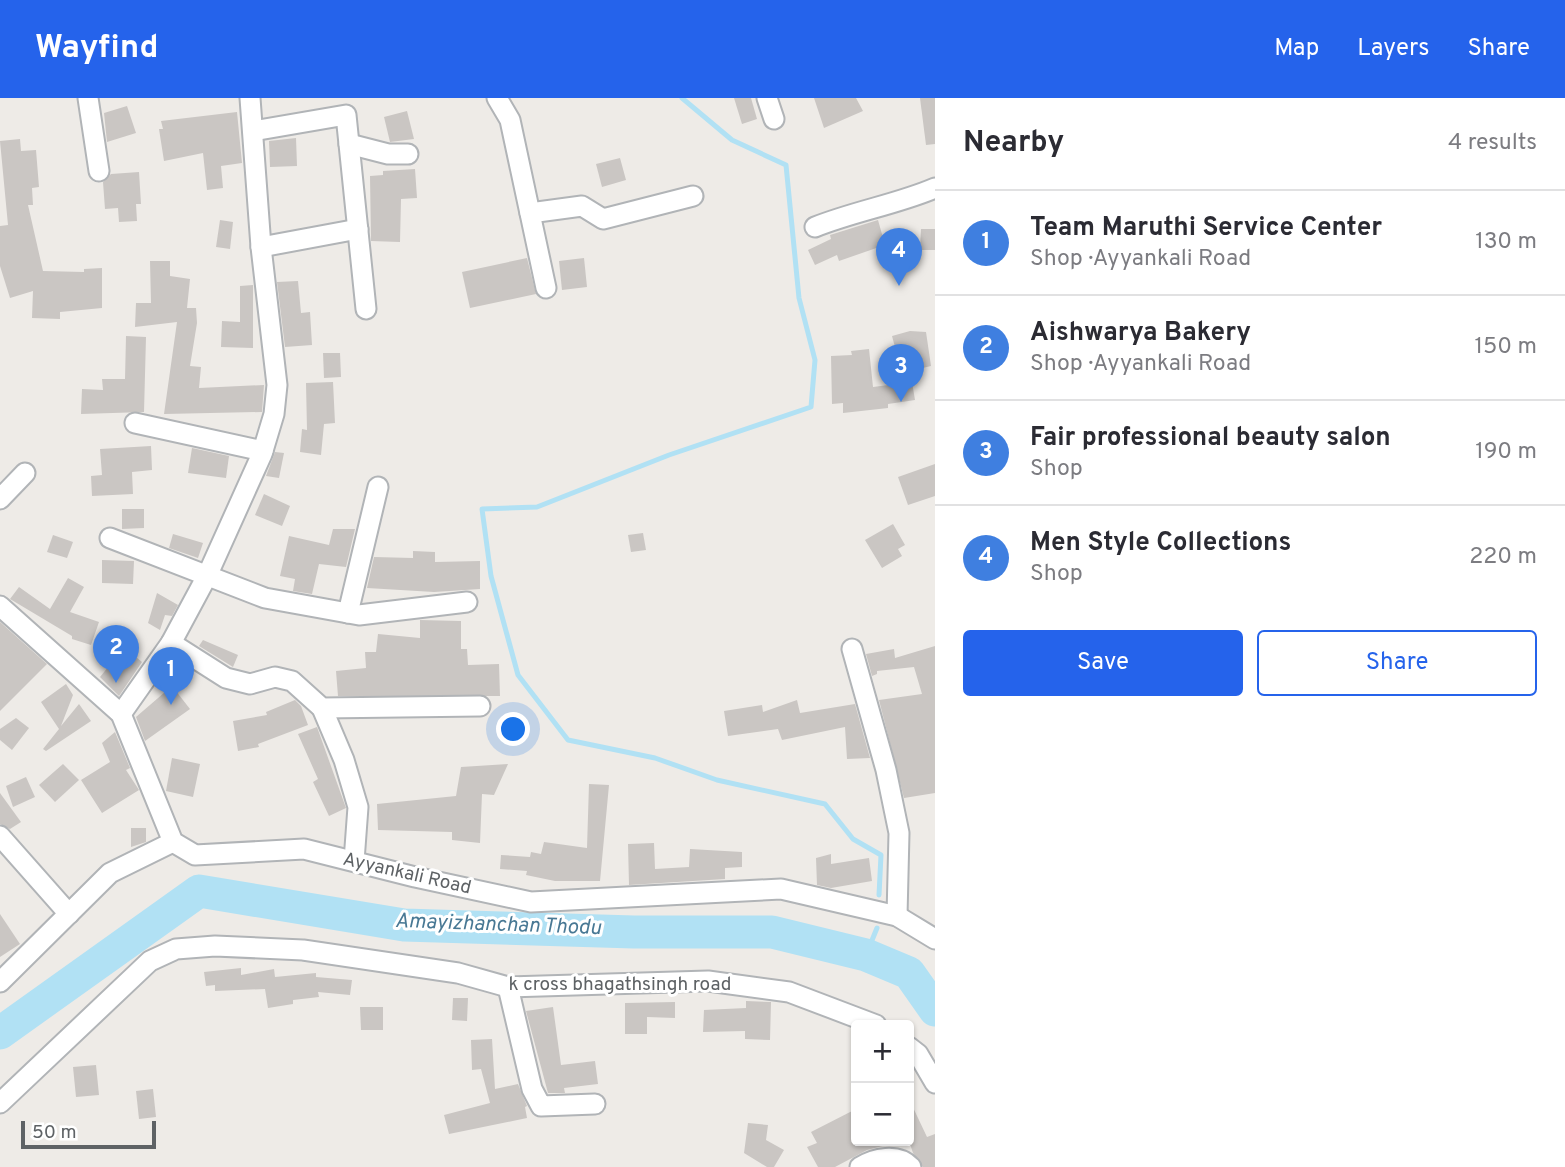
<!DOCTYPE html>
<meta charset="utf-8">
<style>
body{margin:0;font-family:Overpass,sans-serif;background:#f7f7f7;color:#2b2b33}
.controls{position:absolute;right:21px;bottom:21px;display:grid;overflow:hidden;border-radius:7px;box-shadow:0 2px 5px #0004}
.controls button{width:63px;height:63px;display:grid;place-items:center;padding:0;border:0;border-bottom:2px solid #e1e1e2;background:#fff;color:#2b2b33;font:35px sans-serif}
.scale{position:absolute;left:21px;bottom:18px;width:135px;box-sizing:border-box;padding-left:7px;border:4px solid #5e6265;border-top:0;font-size:19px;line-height:24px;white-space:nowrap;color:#5e6265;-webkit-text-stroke:5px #fff;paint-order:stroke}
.you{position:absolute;left:514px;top:632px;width:24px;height:24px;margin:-18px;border:5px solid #fff;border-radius:50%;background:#1a73e8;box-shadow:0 0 0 10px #1a73e833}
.badge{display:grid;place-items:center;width:46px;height:46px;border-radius:50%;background:#2563eb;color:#fff;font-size:23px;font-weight:700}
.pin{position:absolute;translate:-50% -58px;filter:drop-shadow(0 2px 4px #0008)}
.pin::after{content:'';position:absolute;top:37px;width:24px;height:21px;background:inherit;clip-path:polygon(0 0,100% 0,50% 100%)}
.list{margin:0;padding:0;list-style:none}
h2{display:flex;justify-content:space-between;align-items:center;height:91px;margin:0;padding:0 28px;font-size:30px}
h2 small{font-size:23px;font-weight:400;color:#7c7c81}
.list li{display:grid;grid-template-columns:46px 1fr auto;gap:21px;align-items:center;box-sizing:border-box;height:105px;padding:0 28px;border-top:2px solid #e1e1e2}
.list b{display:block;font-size:26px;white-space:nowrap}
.list p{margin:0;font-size:23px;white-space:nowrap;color:#7c7c81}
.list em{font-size:23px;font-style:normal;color:#7c7c81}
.actions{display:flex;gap:14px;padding:21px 28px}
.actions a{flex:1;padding:16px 0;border:2px solid #2563eb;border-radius:7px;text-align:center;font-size:24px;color:#2563eb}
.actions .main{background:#2563eb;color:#fff}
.map{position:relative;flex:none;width:935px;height:1069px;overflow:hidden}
header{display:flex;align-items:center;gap:42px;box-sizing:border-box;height:98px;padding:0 35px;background:#2563eb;color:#fff}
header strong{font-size:33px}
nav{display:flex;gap:38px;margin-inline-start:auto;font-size:24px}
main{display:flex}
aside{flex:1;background:#fff}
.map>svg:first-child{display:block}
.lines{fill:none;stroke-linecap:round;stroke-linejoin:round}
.stream{stroke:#b1e1f4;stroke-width:5}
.river{stroke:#b1e1f4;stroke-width:33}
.building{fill:#cac6c3}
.minor-casing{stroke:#b1b4b7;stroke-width:23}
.minor{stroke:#fff;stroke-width:19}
.labels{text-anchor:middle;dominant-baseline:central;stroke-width:6;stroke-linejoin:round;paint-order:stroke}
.street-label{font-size:19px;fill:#5e6265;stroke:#fff}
.water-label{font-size:21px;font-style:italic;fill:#487894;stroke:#fff}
</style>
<header>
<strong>Wayfind</strong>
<nav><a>Map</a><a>Layers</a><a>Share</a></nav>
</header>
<main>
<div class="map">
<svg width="935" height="1069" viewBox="0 0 935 1069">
<rect width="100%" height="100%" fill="#eeebe7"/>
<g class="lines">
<g class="stream">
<path d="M682 0 732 42 786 67 799 200 815 262 811 309 669 357 537 409 482 411 491 478 518 577 568 642 655 660 717 682 825 706 853 741 881 757 879 797"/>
<path d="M866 857 877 830"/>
</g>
<path class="river" d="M0 935 199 793 404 827 634 834H772L866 857 909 875 935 912"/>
</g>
<g class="building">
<path d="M734 0H751L757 21 742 26Z"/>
<path d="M814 0H856L863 13 824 30Z"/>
<path d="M920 0H935V46L926 47Z"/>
<path d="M127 8 136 35 107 44 104 15Z"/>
<path d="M407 13 414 41 390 44 384 19Z"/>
<path d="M237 14 242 65 221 68 223 90 207 92 203 55 164 63 159 31H163L161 23Z"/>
<path d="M296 40 297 68 270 69 269 43Z"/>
<path d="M20 41 21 53 36 52 39 89 32 90 33 107H28L43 173 84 174V171L102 170V210L60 214V221L32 220 33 193 10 200 0 168V128L8 127 0 43Z"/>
<path d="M620 60 626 82 602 89 596 66Z"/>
<path d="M415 71 417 100 401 101 400 144 371 143 370 78 383 77V73Z"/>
<path d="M139 74 141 106H136L137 123 119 124 118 110 105 111 103 84 111 76Z"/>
<path d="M220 122 233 124 230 151 216 149Z"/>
<path d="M878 122 885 147 839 163 837 157 815 167 808 152 831 141 830 137Z"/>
<path d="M921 131H935V152H920Z"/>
<path d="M527 160 536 196 470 210 462 174Z"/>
<path d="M584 160 587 189 562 192 559 163Z"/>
<path d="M150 163H170V178L190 181 187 210H196L197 225 190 268 201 269 199 290 264 287 262 314 164 316 177 224 135 229 136 205H151Z"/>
<path d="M298 183 301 215 310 214 312 247 285 249 277 184Z"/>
<path d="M253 187V250L221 249 222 223 240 224V188Z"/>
<path d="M910 233 926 234 931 268 902 275 892 238Z"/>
<path d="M126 238 146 239 144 314 81 316 82 291 103 292 102 281H125Z"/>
<path d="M869 251 873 289 912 284 915 302 888 306V310L843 315V305L832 306 831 258 852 257 851 253Z"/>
<path d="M323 255H340L341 279 324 280Z"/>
<path d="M333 284 335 325 324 326 321 357 300 354 302 331 307 332 306 285Z"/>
<path d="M151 348 152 372 132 374 133 396 92 398 91 378 102 377 100 351Z"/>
<path d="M192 350 229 358 226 380 188 375Z"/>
<path d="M275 354 284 355 279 380 266 378Z"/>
<path d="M935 366V398L908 407 898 379Z"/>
<path d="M264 396 290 408 282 428 255 417Z"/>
<path d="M122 411H144V430L122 431Z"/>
<path d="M893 426 905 447 898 451 902 458 882 470 865 442Z"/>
<path d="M333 431H355L346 469 319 466 312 496 293 493 295 481 280 478 289 438 329 447Z"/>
<path d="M643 435 646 452 631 454 628 437Z"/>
<path d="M173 436 203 445 198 460 169 450Z"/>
<path d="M53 437 73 444 67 460 47 454Z"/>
<path d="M413 453 435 454V464L480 463V491L434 494 367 490 374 459 413 460Z"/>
<path d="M102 462 134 463 133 486 102 485Z"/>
<path d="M68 480 84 489 70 514 99 524 91 547 72 541V538L10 501 19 489 50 511Z"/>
<path d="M157 495 178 507 172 518 165 517 160 532 148 525Z"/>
<path d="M420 522 461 523V551H467L468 567 499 566 500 598H338L336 573 366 570 365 554H376L378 536 420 540Z"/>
<path d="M0 524 47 566 0 613Z"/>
<path d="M131 541V555L142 564 119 598 100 579Z"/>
<path d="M203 542 238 557 233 569 199 548Z"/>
<path d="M935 548V695L904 700 879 602 922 596 914 569 877 573V576L872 578 866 556 894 551 895 560Z"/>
<path d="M66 586 73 597 61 628 79 606 91 623 46 653 43 651 59 631 41 604Z"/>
<path d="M172 588 190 611 145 643 136 619Z"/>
<path d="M295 602 301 608 308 627 258 646 259 649 238 653 233 623 267 617 266 614Z"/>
<path d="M797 602 800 615 855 606 870 660 847 661 845 629 782 642 778 631 728 638 724 613 762 607 763 614Z"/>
<path d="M16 620 29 630 12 652 0 642V631Z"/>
<path d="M317 629 346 710 329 718 313 684 318 681 298 636Z"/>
<path d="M115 634 130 670 126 672 139 692 102 715 81 682 110 664 102 645Z"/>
<path d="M172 660 200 666 193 699 166 693Z"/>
<path d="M63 666 79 682 55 704 39 687Z"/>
<path d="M508 666 494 697 482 696 480 745 452 742V734L378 732 377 706 456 698 461 669Z"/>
<path d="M26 679 35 699 13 709 6 688Z"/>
<path d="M589 686 609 687 600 783H555L526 777 527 773 500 771 501 757 530 759 531 754 541 756 544 744 587 750Z"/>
<path d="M0 695 21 724 10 731 0 726Z"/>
<path d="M131 730H146V744L131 749Z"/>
<path d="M654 745 655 771 689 769 690 751 742 754V769L725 770V781L629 787 628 746Z"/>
<path d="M831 756V766L869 760 872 783 831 790 817 787 816 760Z"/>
<path d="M0 816 20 846 0 859Z"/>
<path d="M241 870V877L274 871 275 879 316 875V879L352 882 350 897 318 894 319 899 293 902V906L268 910 265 891 215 893V887L206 888 204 874Z"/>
<path d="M453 900H468L467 923 452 922Z"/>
<path d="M746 903 771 904 770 942 745 941V933L703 934 704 912 746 910Z"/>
<path d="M675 904V920L647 919V936H625V905Z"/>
<path d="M360 909H383V932H361Z"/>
<path d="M553 909 561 967 595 963 598 986 564 990 565 995H548L526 913Z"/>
<path d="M492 941 495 991 518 986 527 1008 525 1009 527 1020 449 1036 444 1017 490 1005 481 971 472 972 471 942Z"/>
<path d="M96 967 99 997 76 999 73 969Z"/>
<path d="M153 991 156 1019 139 1021 136 993Z"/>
<path d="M909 1001 927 1039 935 1036V1069H923L913 1055 909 1043Z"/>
<path d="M856 1011V1043H902L867 1052 835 1069H818L807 1049 817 1045 811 1034Z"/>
<path d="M748 1025 768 1027 766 1042 784 1052 774 1069H767L744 1055Z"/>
</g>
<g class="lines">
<defs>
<g id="minor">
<path d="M88 0 99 73"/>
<path d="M497 0 510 22 546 190"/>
<path d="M767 0 774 21"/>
<path d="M253 33 346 17 366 211"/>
<path d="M349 46 388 56H408"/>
<path d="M530 115 582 108 603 121 693 98"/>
<path d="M815 129C855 113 898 106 935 90"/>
<path d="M261 149 358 131"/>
<path d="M135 325 263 353"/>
<path d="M0 401 25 375"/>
<path d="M110 440 265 500 359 517 467 504"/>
<path d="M0 508 121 616 173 744 195 757 304 751 415 779 531 804 781 791 897 818 935 841"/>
<path d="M348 515 378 389"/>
<path d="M171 545 226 580 250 586 275 579 292 583 322 610 480 608"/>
<path d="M852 551 886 672 899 735 897 818"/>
<path d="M322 610 344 662 358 709 354 763"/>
<path d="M121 616 171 545 207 478 262 356 274 316 277 287 261 149 250 0"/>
<path d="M0 738 69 816"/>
<path d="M0 884 110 775 173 744"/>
<path d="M508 889 532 991 541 1008 595 1006"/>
<path d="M909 949 918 956 935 985"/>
<path d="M0 1005 150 863 176 851 215 848 303 852 458 875 508 889 708 883 789 894 876 927"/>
<path d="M860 1069C874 1060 898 1055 911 1069"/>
</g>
</defs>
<use href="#minor" class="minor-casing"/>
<use href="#minor" class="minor"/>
</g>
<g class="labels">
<g class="street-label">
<text transform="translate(407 776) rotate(13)">Ayyankali Road</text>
<text x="620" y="887">k cross bhagathsingh road</text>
</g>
<g class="water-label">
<text transform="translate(498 827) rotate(2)">Amayizhanchan Thodu</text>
</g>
</g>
</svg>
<div class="controls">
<button>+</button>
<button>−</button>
</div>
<div class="scale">50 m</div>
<div class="you"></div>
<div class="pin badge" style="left:171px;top:607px;background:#3f7fe0">1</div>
<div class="pin badge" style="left:116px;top:585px;background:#3f7fe0">2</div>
<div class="pin badge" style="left:901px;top:304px;background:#3f7fe0">3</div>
<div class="pin badge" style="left:899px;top:188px;background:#3f7fe0">4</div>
</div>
<aside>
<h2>Nearby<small>4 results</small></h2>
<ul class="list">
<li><span class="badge" style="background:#3f7fe0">1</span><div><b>Team Maruthi Service Center</b><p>Shop · Ayyankali Road</p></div><em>130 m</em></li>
<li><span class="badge" style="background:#3f7fe0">2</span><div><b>Aishwarya Bakery</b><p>Shop · Ayyankali Road</p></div><em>150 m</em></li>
<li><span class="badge" style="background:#3f7fe0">3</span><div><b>Fair professional beauty salon</b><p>Shop</p></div><em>190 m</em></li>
<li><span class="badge" style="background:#3f7fe0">4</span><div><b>Men Style Collections</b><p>Shop</p></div><em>220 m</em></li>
</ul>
<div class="actions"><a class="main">Save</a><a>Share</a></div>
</aside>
</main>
